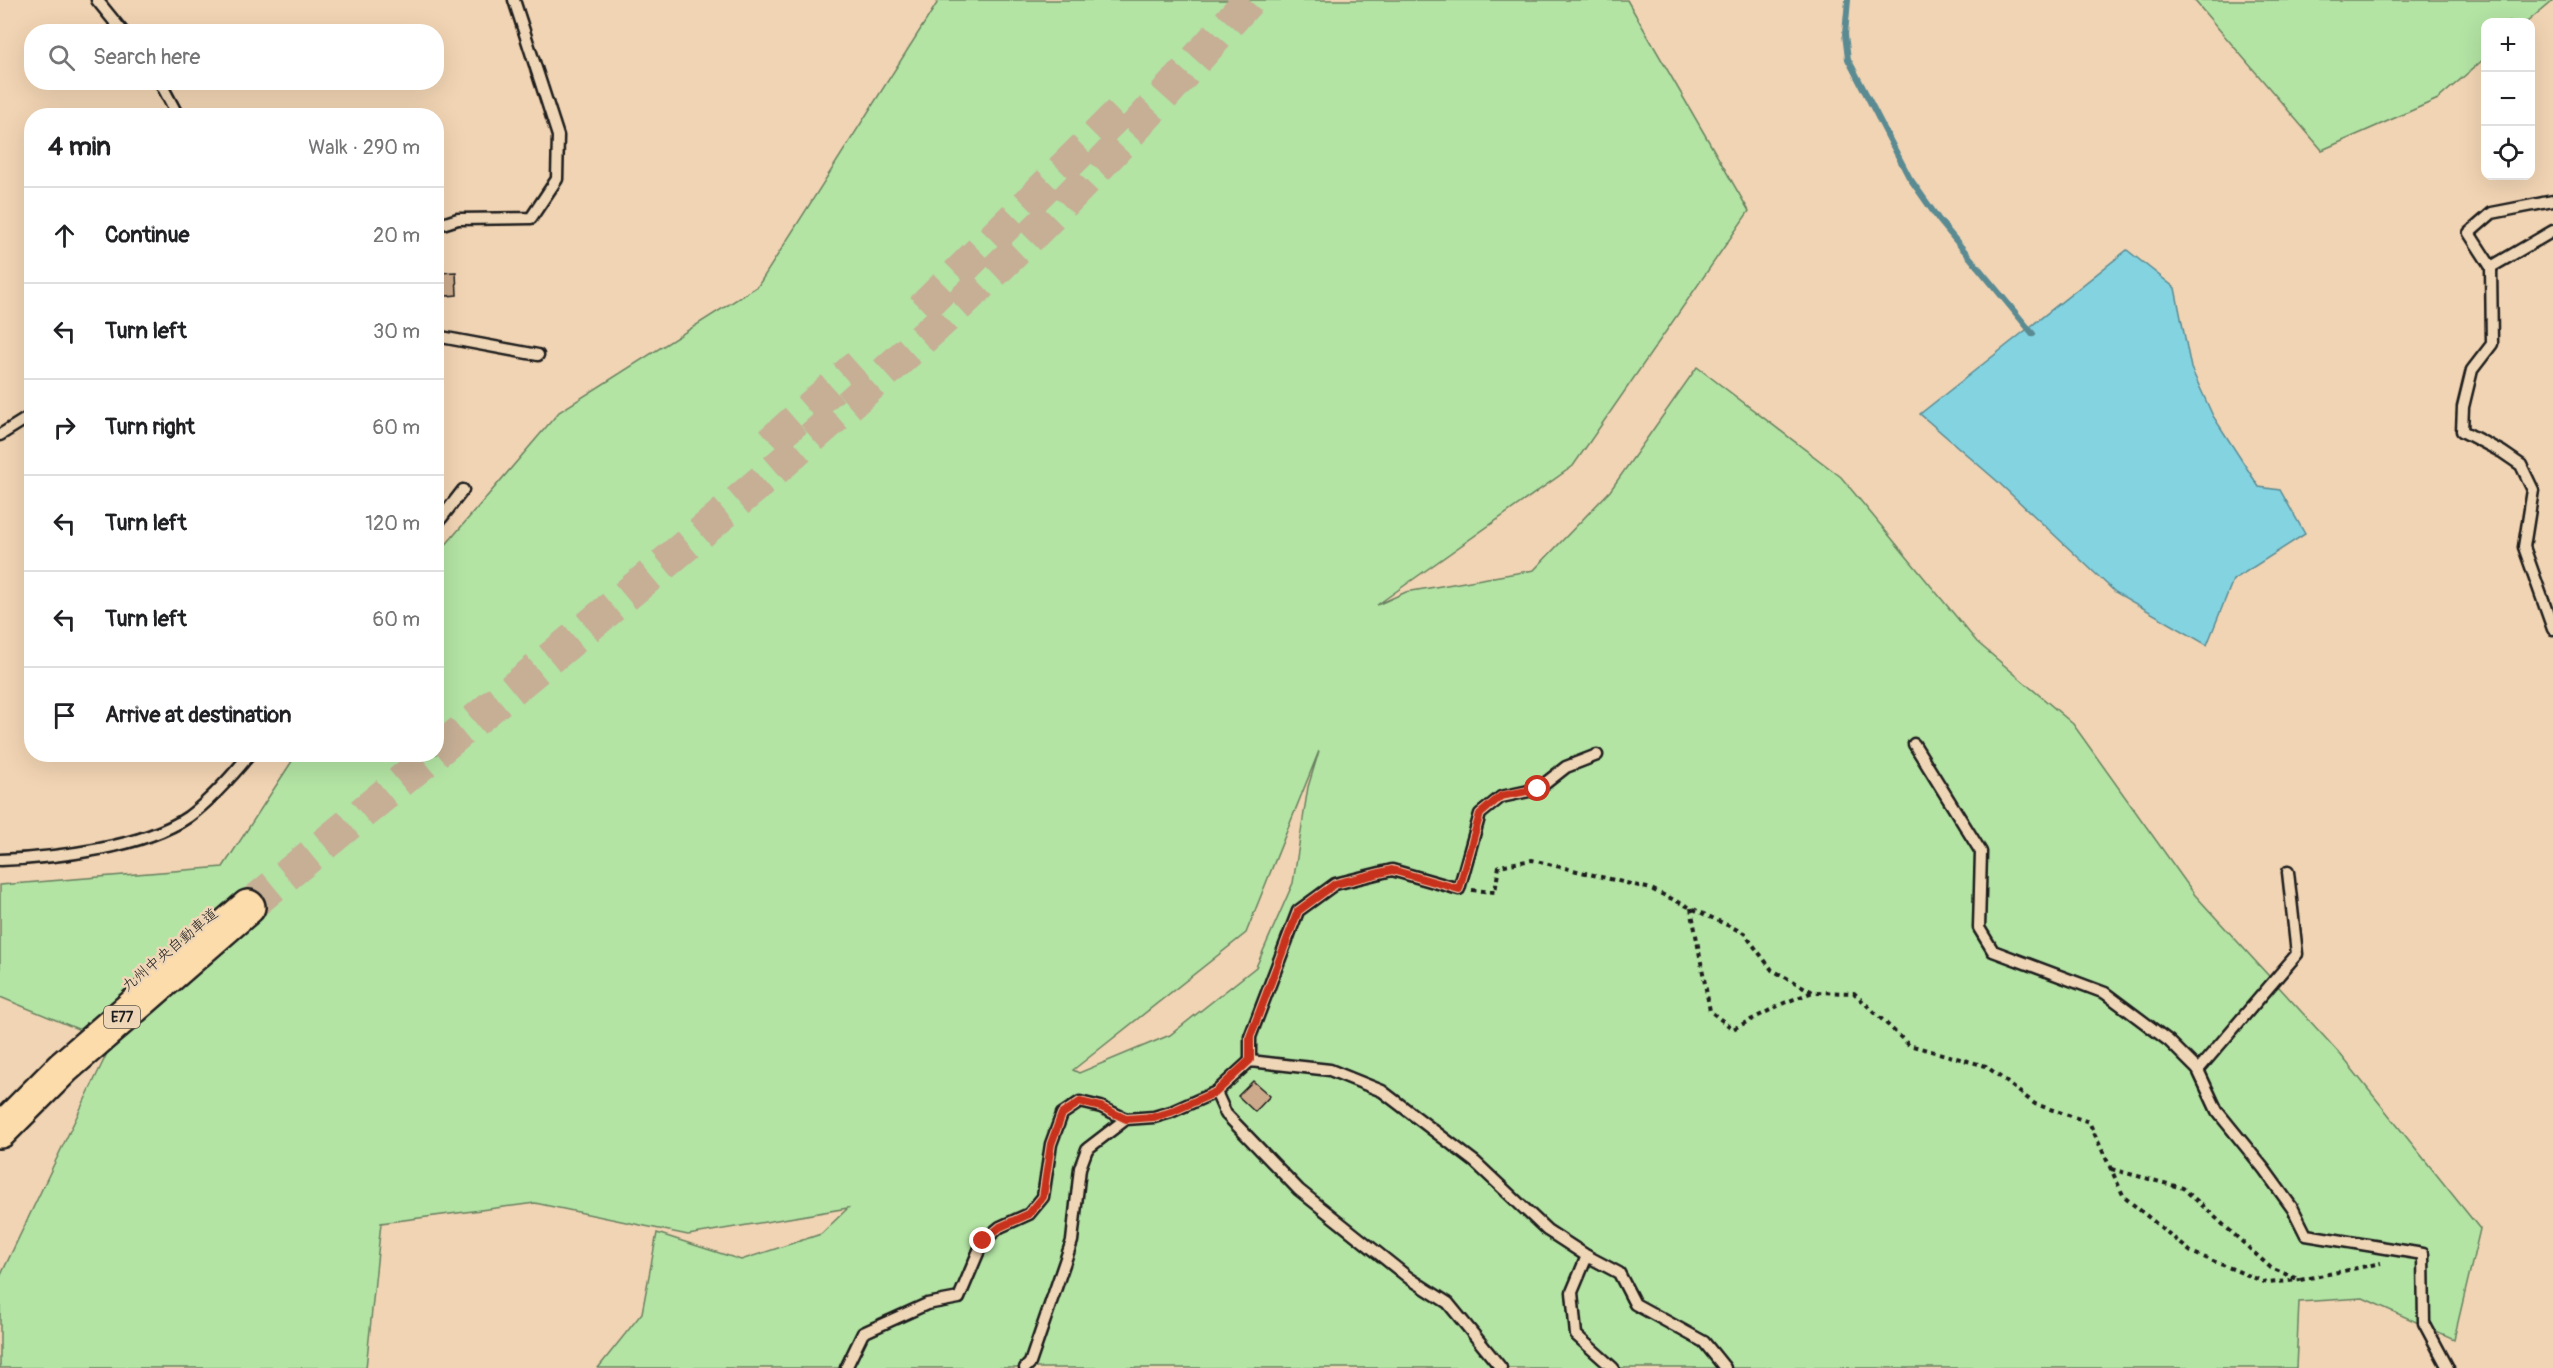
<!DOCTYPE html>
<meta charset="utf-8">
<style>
body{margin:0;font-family:Pangolin,"Klee One",sans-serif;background:#f6f6f6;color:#202124}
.controls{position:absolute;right:18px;top:18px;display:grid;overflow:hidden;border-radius:12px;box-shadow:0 6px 24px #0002}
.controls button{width:54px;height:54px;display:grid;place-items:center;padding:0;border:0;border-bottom:2px solid #e0e0e0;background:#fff;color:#202124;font:30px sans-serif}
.stop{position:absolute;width:18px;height:18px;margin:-14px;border:4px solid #c8321e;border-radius:50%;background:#fff}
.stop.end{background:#c8321e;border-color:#fff;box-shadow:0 2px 6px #0008}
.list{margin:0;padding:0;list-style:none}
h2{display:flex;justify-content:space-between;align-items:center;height:78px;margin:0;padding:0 24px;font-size:26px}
h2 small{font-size:20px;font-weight:400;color:#757577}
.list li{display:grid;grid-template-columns:39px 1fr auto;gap:18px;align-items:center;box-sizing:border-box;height:96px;padding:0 24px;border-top:2px solid #e0e0e0}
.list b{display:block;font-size:22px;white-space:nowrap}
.list em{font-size:20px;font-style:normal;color:#757577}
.icon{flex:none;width:33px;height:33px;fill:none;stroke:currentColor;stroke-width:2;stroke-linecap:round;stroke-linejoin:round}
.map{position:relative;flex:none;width:2553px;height:1368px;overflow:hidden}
.search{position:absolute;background:#fff;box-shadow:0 6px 24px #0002;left:24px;top:24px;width:420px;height:66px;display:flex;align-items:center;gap:15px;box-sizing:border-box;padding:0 21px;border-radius:24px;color:#757577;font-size:22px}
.panel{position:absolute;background:#fff;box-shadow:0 6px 24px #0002;left:24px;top:108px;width:420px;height:654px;border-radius:24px}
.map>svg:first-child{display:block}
.green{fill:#b3e4a4;stroke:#688060;stroke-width:1.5;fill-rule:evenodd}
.water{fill:#84d3e1;stroke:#5a8a92;stroke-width:1.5}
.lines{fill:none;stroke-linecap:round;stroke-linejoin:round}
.stream{stroke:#5a8a92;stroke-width:6}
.building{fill:#ccaa8b;stroke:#1c1c1c;stroke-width:1.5}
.highway-tunnel{stroke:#c6af95;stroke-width:33;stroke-dasharray:33 16;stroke-linecap:butt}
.lane-casing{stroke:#1c1c1c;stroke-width:15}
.highway-casing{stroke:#1c1c1c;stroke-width:38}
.path{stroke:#1c1c1c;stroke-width:4;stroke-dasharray:4.5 4.5;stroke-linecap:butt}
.lane{stroke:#efd6b6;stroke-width:10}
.highway{stroke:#fddcac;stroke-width:33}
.route{stroke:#c8321e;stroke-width:8}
.labels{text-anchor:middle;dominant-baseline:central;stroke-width:5;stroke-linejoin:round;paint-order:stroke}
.shield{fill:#efd6b6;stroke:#5b544a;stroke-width:1.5}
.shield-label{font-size:14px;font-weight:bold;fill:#1c1c1c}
.street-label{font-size:15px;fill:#1c1c1c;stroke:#efd6b6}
</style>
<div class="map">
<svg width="2553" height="1368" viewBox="0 0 2553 1368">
<rect width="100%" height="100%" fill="#f1d4b3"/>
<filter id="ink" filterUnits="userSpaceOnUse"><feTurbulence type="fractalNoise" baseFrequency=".0167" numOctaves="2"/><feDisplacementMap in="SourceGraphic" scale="12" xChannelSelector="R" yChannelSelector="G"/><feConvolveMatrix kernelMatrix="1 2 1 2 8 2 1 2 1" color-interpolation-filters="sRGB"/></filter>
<g filter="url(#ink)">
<g class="green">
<path d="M939 0H1627L1749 211 1573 466 1377 605 1406 592 1534 570 1610 491 1697 367 1841 477 1977 642 2073 724 2195 895 2340 1054 2480 1229 2454 1339 2363 1298 2299 1302 2296 1368H598L642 1313 657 1233 741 1260 821 1234 848 1208 688 1235 535 1203 381 1223 366 1368H0V1277L112 1043 0 997V885L223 867 296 755 436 754 437 555 559 412 758 286ZM1319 751 1308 787 1293 883 1256 967 1170 1035 1079 1073 1073 1070 1246 933Z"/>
<path d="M2194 0H2553L2527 22H2486L2485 58 2438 99 2322 150Z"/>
</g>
<path class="water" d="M2127 250 2175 288 2191 368 2213 416 2259 487 2280 490 2305 534 2233 580 2207 645 2115 592 1997 481 1920 414Z"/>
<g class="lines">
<path class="stream" d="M1848 0 1845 34 1848 59 1909 177 1939 220 2033 334"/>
</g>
<g class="building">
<path d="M456 272 457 295 436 297V273Z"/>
<path d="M1253 1081 1270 1096 1255 1112 1238 1096Z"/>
</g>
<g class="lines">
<g class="highway-tunnel">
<path d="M922 309 1130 102"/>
<path d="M771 442 858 365"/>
<path d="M436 752C627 595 819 439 998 268 1087 183 1168 92 1249 0"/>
<path d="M248 907 434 754"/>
</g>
<defs>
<g id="lane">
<path d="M97 0 123 32"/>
<path d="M160 82 178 116"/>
<path d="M2553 201 2492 213 2469 233 2491 267 2553 231"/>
<path d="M436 226 458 219 531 218 557 179 558 136 514 0"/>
<path d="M2491 267 2492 344 2472 370 2463 407 2462 431 2502 452 2521 465 2533 490 2524 547 2553 629"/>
<path d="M436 336 538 355"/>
<path d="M0 435 32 415"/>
<path d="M436 525 463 490"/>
<path d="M1914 744 1981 852 1979 928 1993 951 2105 993 2169 1041 2198 1070 2217 1111 2264 1169 2293 1209 2306 1235 2423 1254 2424 1323 2448 1368"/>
<path d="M0 860C54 858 143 848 188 817 211 800 232 776 250 754"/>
<path d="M1250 1061V1037L1298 911 1335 884 1392 870 1459 889 1480 814 1501 797 1538 789 1566 767 1597 755"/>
<path d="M2198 1070 2297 954 2288 872"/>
<path d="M846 1368 863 1333 927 1304 959 1298 983 1241 1000 1227 1029 1214 1043 1197 1051 1144 1062 1114 1080 1102 1101 1107 1126 1119"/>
<path d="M1025 1368 1030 1363 1072 1241 1080 1168 1087 1149 1126 1119 1154 1117 1171 1112 1216 1092"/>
<path d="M1501 1368 1448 1303 1409 1278 1299 1190 1226 1114 1216 1092 1250 1061 1330 1070 1382 1091 1475 1162 1547 1230 1587 1256"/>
<path d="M1613 1368 1576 1335 1572 1292 1587 1256 1619 1273 1635 1304 1704 1342 1725 1368"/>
</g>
<path id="highway" d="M0 1131 63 1068 248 907"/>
</defs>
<use href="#lane" class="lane-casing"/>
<use href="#highway" class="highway-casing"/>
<g class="path">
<path d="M1472 890 1495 892 1499 866 1532 860 1651 889 1744 933 1772 970 1813 992 1854 993 1909 1045 1986 1066 2035 1104 2089 1122 2124 1197 2191 1252 2267 1283 2300 1280"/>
<path d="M1691 908 1710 1011 1733 1029 1784 1003 1813 992"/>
<path d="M2111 1169 2183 1188 2271 1268 2300 1280 2381 1263"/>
</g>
<use href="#lane" class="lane"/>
<use href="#highway" class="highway"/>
</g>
</g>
<g class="lines" filter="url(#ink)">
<path class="route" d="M983 1241 1000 1227 1029 1214 1043 1197 1051 1144 1062 1114 1080 1102 1101 1107 1126 1119 1154 1117 1171 1112 1216 1092 1250 1060V1037L1298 911 1335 884 1392 870 1459 889 1480 814 1501 796 1538 789"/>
</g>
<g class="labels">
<rect class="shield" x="104" y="1006" width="36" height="22" rx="4.5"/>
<g class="shield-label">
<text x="122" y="1017">E77</text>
</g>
<g class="street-label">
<text transform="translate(170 950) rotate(-40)">九州中央自動車道</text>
</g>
</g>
</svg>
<div class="controls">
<button>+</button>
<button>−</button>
<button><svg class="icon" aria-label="locate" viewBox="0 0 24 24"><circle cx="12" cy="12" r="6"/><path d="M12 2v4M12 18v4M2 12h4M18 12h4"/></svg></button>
</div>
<div class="stop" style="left:1538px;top:789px"></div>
<div class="stop end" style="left:983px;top:1241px"></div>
<div class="search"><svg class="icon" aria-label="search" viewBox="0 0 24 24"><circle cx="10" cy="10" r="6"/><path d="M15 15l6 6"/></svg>Search here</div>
<section class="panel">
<h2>4 min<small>Walk · 290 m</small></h2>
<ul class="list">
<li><svg class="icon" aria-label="ahead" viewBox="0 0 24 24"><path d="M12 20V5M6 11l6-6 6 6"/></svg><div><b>Continue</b></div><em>20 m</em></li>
<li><svg class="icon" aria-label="left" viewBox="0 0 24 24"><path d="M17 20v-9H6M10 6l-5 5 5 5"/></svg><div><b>Turn left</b></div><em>30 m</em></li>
<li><svg class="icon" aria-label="right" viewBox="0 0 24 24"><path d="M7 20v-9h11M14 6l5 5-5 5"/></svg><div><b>Turn right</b></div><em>60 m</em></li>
<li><svg class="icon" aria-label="left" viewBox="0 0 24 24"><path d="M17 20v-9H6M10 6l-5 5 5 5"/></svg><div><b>Turn left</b></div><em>120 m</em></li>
<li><svg class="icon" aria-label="left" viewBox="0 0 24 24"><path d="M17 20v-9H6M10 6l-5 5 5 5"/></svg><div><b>Turn left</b></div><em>60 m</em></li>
<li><svg class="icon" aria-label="arrive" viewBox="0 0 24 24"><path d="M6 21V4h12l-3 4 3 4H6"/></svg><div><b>Arrive at destination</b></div></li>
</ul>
</section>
</div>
